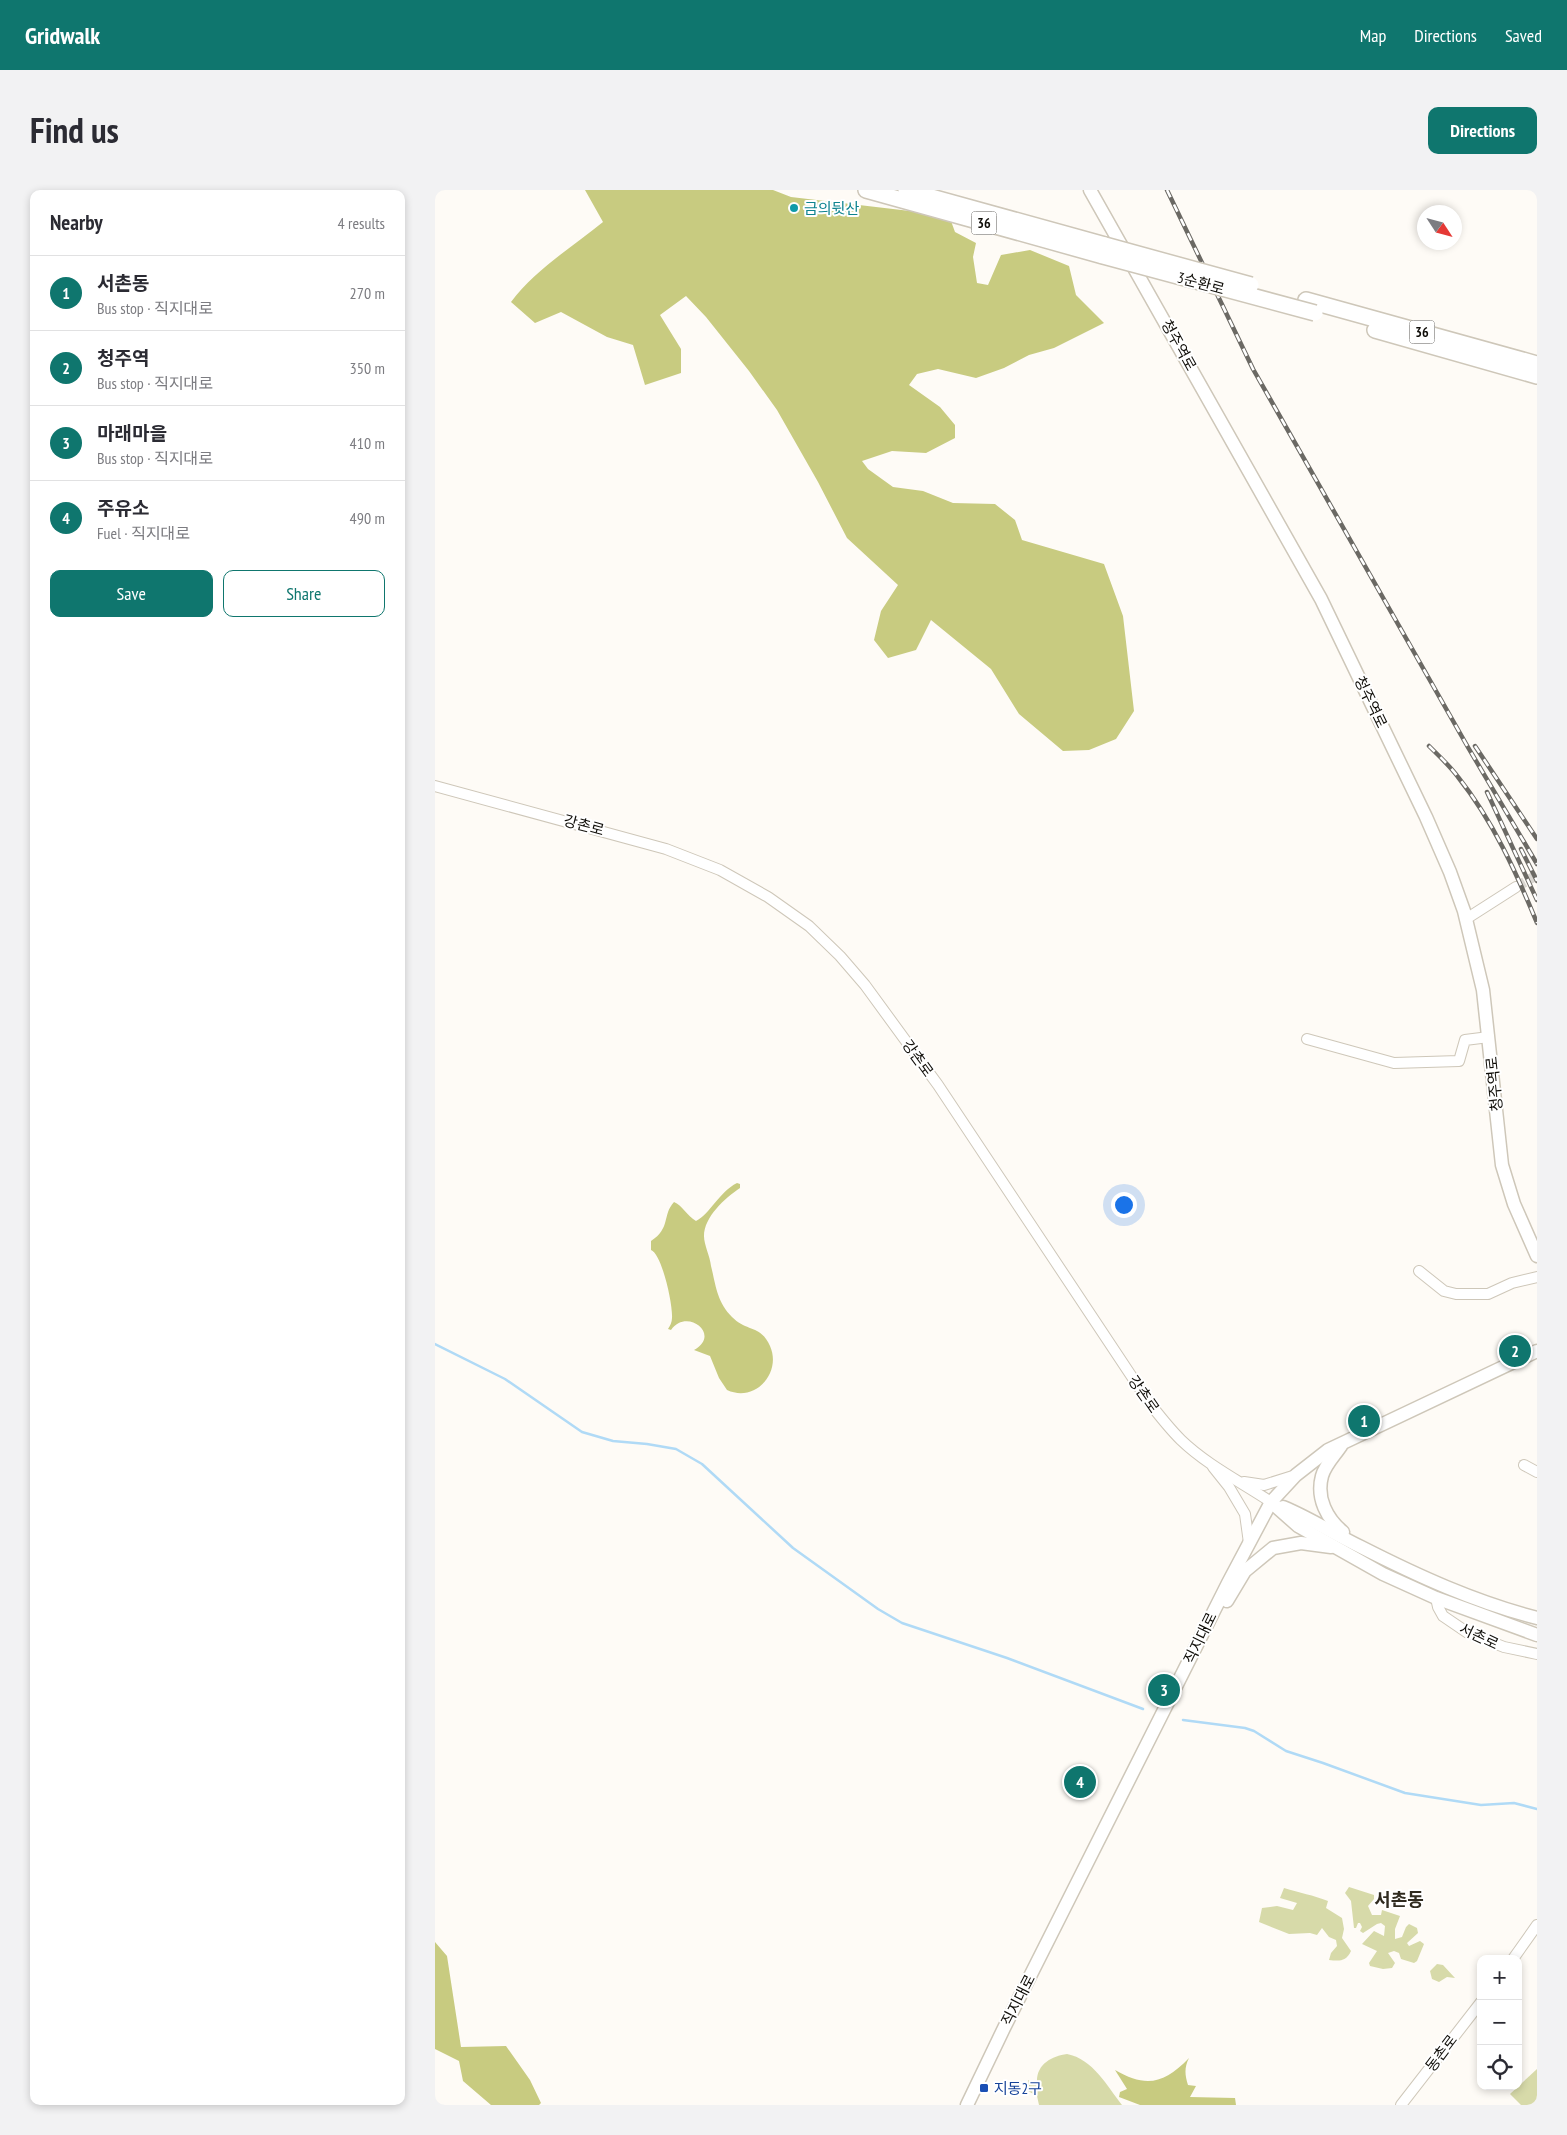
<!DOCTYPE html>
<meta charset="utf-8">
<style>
body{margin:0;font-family:"PT Sans Narrow","Noto Sans KR",sans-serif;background:#f2f2f3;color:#2b2b33}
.controls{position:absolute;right:15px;bottom:15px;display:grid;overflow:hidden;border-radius:10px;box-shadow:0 2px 8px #0003}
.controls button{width:45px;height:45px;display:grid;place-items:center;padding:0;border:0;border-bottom:1px solid #e1e1e2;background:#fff;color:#2b2b33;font:25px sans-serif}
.compass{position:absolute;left:982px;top:15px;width:45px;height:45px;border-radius:50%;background:#fff;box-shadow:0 2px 8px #0003;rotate:126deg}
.you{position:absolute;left:688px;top:1014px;width:18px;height:18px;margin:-12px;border:4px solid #fff;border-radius:50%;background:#1a73e8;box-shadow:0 0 0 8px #1a73e833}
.badge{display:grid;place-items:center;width:32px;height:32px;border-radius:50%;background:#0f766e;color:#fff;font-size:16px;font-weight:700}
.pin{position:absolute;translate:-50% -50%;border:2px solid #fff;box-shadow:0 1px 5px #0006}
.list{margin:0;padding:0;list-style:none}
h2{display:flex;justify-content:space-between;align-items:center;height:65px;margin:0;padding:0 20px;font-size:21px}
h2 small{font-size:16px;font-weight:400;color:#7c7c81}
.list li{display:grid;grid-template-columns:32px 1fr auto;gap:15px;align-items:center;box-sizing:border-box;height:75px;padding:0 20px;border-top:1px solid #e1e1e2}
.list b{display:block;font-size:19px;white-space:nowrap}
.list p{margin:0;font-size:16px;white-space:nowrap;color:#7c7c81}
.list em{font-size:16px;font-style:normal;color:#7c7c81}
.actions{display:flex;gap:10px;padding:15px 20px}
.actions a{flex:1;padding:11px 0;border:1px solid #0f766e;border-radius:10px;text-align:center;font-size:18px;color:#0f766e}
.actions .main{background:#0f766e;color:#fff}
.icon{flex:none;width:28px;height:28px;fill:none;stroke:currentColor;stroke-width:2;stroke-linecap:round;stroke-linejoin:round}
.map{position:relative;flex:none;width:1102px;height:1915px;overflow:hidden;border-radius:10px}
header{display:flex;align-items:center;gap:30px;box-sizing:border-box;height:70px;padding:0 25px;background:#0f766e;color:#fff}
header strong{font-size:24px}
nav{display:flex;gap:28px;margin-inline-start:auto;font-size:18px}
.intro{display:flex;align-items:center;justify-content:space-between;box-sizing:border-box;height:120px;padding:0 30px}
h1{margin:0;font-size:35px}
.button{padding:12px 22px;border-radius:10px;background:#0f766e;color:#fff;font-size:18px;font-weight:700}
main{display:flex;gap:30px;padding:0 30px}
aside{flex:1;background:#fff;border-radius:10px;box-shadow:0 2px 8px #0003}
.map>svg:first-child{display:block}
.green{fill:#d7daa9}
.forest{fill:#c8cb80}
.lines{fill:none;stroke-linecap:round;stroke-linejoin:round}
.stream{stroke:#b0daf6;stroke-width:2.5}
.minor-tunnel{stroke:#dad7d2;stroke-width:10;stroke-dasharray:10 5;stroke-linecap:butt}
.minor-casing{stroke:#cec7b9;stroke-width:12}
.major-casing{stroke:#cec7b9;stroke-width:15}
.highway-casing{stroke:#cec7b9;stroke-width:18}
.minor{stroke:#fff;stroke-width:10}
.major{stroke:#fff;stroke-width:12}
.highway{stroke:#fff;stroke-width:15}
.rail-casing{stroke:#6b6964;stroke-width:4.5}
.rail{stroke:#fff;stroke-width:2.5;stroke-dasharray:8;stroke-linecap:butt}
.highway-bridge-casing{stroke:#cec7b9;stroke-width:18;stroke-linecap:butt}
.highway-bridge{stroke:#fff;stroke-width:15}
.culture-dot{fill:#0f9aa8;stroke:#fff;stroke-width:2}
.transit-dot{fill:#1a4fb4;stroke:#fff;stroke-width:2}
.labels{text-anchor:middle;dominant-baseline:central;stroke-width:4;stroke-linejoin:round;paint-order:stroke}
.shield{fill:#fff;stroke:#585653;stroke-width:1}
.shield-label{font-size:14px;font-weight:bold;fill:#100e09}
.culture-label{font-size:15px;fill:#0d838f;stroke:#fff;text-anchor:start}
.street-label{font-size:15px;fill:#100e09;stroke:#fff}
.transit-label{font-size:15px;fill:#164399;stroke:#fff;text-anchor:start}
.quarter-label{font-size:18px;font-weight:bold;fill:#302b20;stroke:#fff}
</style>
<header>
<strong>Gridwalk</strong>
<nav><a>Map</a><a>Directions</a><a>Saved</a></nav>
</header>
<div class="intro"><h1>Find us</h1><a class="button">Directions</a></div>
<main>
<aside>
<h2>Nearby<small>4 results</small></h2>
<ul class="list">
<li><span class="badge">1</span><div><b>서촌동</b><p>Bus stop · 직지대로</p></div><em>270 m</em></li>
<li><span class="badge">2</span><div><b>청주역</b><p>Bus stop · 직지대로</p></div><em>350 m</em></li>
<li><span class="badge">3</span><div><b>마래마을</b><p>Bus stop · 직지대로</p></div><em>410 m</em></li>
<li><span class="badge">4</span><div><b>주유소</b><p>Fuel · 직지대로</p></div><em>490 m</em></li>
</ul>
<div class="actions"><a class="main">Save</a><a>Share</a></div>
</aside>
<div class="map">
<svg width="1102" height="1915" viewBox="0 0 1102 1915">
<rect width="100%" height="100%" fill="#fefbf6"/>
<g class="green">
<path d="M914 1697 939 1705V1709L933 1716 937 1725H946L947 1720 965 1726 960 1739V1749L967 1747 971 1737 974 1734 982 1738 983 1743 972 1753 974 1756 985 1751 989 1754 982 1771 979 1773 966 1769 964 1763 959 1761 953 1763 960 1773 957 1778 948 1779 935 1776 934 1773 942 1761 927 1754 939 1741 949 1746 950 1736 946 1733 942 1734 928 1743 925 1741 927 1737 925 1733H923L921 1738H919L916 1711 910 1703Z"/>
<path d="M849 1698C865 1703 878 1705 893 1711L891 1718 907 1728 909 1739 907 1748 916 1761C911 1772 904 1771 894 1770L896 1763 902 1756 901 1750 894 1747 887 1738 882 1745 875 1743 854 1744 824 1732 827 1718 842 1716 858 1720 862 1713 845 1708Z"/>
<path d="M1002 1774 1008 1775 1020 1788 1012 1787 1004 1792 997 1789 995 1781Z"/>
<path d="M632 1864C658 1869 672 1896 687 1915H604L602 1906 593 1901V1890L598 1893 602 1891C602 1874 617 1866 632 1864Z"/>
<path d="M1102 1879V1915H1086L1075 1904Z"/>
</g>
<g class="forest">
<path d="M150 0H338L356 7 492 23 516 31 520 42 541 53 538 67 542 93 553 95 566 65 595 60 634 76 641 105 669 133 619 158 594 165 569 178 541 188 503 179 482 184 474 195 505 217 520 235V248L491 263 457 261 427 271 433 279 458 297 488 301 518 313 560 314 580 330 587 350 669 374 688 426 699 521 681 549 654 560 628 561 584 524 556 479 496 430 481 460 453 468 439 450 446 421 463 395 412 348 383 292 342 220 314 181 271 127 251 106 225 125 246 159V183L210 195 198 155 172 147 126 122 100 133 76 112C100 80 137 57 168 32Z"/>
<path d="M302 993 305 994V998C290 1008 269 1027 269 1046 269 1055 275 1066 276 1076 281 1096 282 1112 297 1127 312 1142 326 1135 335 1156 347 1183 320 1213 292 1200L284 1188 275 1166 259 1160C287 1145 252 1117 236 1140L233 1139C235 1136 237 1132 237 1128 238 1115 227 1064 216 1060V1051C236 1038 227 1025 239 1012 247 1015 252 1026 261 1031 275 1024 284 1002 302 993Z"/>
<path d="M0 1752 12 1766 26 1857 71 1856 95 1890 106 1913 104 1915H56L28 1891 24 1871 0 1859Z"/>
<path d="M754 1868C749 1878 750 1885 753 1895L761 1896 755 1907 800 1908 801 1915H705L684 1907 685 1902 692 1899 680 1880C711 1898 729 1894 754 1868Z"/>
</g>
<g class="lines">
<g class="stream">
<path d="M0 1154 70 1189 147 1242 178 1251 212 1254 241 1259 267 1274 358 1358 443 1419 467 1433 572 1468 708 1519"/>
<path d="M748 1530 810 1538 819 1541 851 1561 888 1573 970 1603 1046 1615 1079 1613 1102 1619"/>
</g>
<path class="minor-tunnel" d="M1081 697 1102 685"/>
<defs>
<g id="minor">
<path d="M0 596 231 659 285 680 333 707 374 736 405 766 430 795 503 895 713 1211C723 1224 734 1238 746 1250 772 1275 806 1292 836 1312"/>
<path d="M1031 729 1081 697"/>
<path d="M872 849 959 873 1024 871 1030 850 1054 847"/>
<path d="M984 1081 1009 1101 1021 1104H1053L1077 1093 1102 1087"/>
<path d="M1089 1275 1102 1282"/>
<path d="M778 1277 794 1297 810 1324 814 1353"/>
<path d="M809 1292 829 1295 861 1285"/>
<path d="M1001 1408 1003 1417 1008 1426 1033 1443 1069 1457 1102 1464"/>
<path d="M1078 1769 1102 1735"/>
<path d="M966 1915 1046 1812"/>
</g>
<g id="major">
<path d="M655 0 886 409 991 627 1015 682 1029 721 1048 800 1067 975 1079 1014 1102 1066"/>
<path d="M906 1256C900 1265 890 1275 887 1286 881 1308 892 1329 908 1342"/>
<path d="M836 1312 863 1336 948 1384 1001 1408 1102 1445"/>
<path d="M848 1317C875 1328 899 1344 926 1357 983 1386 1040 1412 1102 1428"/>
<path d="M792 1411 810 1381 838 1358 866 1353 896 1357"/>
<path d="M532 1915 569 1838 793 1393 836 1312 861 1285 893 1260 1102 1161"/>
</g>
<g id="highway">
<path d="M431 0 668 66"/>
<path d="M471 0 670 55"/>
<path d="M871 110 1102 174"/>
<path d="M940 140 1102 186"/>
</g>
</defs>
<use href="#minor" class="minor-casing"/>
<use href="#major" class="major-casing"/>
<use href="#highway" class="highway-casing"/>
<use href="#minor" class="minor"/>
<use href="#major" class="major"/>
<use href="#highway" class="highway"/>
<defs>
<g id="rail">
<path d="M732 0 818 179 1034 559 1102 674"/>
<path d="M994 556C1004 566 1015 576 1023 587 1058 631 1081 682 1102 733"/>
<path d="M1040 556 1102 649"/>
<path d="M1052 602 1102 710"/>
<path d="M1086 659 1102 691"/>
</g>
</defs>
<use href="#rail" class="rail-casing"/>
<use href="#rail" class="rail"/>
<defs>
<g id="highway-bridge">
<path d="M670 55 816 95"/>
<path d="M668 66 880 123"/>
</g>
</defs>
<use href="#highway-bridge" class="highway-bridge-casing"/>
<use href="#highway-bridge" class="highway-bridge"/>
</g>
<circle class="culture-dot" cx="359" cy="18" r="5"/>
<rect class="transit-dot" x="544" y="1893" width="10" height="10" rx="2.5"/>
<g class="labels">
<g class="shield">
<rect x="536.5" y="21.5" width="25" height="23" rx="4"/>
<rect x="974.5" y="130.5" width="25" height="23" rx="4"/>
</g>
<g class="shield-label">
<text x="549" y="33">36</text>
<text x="987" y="142">36</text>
</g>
<g class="culture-label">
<text x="369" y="18">금의뒷산</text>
</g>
<g class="street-label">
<text transform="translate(766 93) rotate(15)">3순환로</text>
<text transform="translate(744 155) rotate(61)">청주역로</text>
<text transform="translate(936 512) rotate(64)">청주역로</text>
<text transform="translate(149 635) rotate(15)">강촌로</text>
<text transform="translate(483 868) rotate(54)">강촌로</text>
<text transform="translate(1059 894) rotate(-96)">청주역로</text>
<text transform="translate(709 1204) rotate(55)">강촌로</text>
<text transform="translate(1044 1446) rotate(25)">서촌로</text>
<text transform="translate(765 1448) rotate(-64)">직지대로</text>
<text transform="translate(583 1810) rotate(-63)">직지대로</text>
<text transform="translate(1006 1863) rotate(-53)">동촌로</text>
</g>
<g class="transit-label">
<text x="559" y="1898">지동2구</text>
</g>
<g class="quarter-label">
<text x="964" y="1709">서촌동</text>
</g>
</g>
</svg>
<div class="controls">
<button>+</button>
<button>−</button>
<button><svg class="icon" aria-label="locate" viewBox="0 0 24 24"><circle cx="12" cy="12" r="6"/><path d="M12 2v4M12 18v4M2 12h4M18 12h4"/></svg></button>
</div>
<svg class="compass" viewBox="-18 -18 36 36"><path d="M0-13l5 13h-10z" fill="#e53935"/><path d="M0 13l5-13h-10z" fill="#7c7c81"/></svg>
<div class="you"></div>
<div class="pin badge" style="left:929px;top:1231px">1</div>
<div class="pin badge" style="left:1080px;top:1161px">2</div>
<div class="pin badge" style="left:729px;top:1500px">3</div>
<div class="pin badge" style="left:645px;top:1592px">4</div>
</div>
</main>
